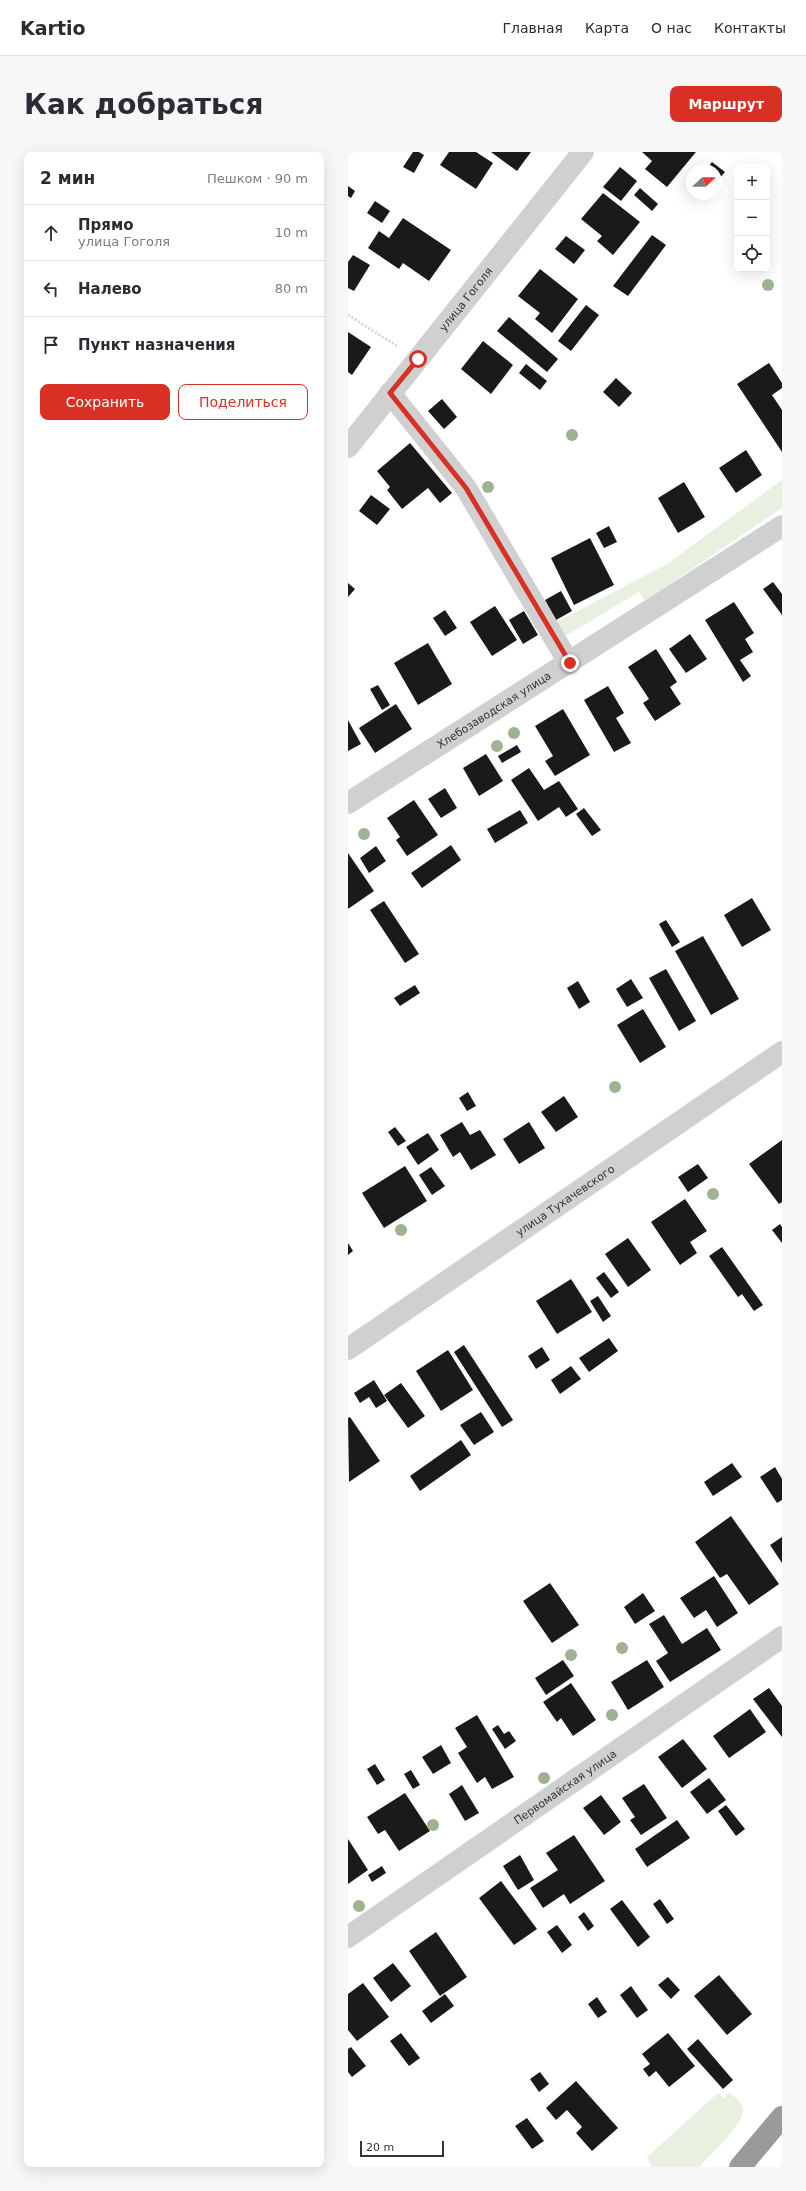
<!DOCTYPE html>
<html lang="ru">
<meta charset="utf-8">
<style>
body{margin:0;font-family:"DejaVu Sans",sans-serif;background:#f7f7f7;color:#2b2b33}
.controls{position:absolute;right:12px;top:12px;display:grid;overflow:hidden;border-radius:8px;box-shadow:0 4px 16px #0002}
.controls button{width:36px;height:36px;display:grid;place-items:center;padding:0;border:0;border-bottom:1px solid #e1e1e2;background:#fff;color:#2b2b33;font:20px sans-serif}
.compass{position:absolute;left:338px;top:12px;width:36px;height:36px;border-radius:50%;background:#fff;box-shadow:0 4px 16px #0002;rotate:68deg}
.scale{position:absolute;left:12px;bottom:10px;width:84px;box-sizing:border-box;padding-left:4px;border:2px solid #333;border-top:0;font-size:11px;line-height:14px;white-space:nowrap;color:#333;-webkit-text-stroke:3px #fff;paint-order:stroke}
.stop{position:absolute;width:12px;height:12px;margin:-9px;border:3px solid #d93025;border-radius:50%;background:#fff}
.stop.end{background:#d93025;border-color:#fff;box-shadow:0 1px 4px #0008}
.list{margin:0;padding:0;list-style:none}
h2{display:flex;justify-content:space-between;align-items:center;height:52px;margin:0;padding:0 16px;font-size:17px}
h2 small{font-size:13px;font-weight:400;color:#7c7c81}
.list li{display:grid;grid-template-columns:26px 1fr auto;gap:12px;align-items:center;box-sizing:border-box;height:56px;padding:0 16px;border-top:1px solid #e1e1e2}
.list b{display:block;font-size:15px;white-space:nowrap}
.list p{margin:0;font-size:13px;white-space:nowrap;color:#7c7c81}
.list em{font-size:13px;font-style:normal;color:#7c7c81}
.actions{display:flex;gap:8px;padding:12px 16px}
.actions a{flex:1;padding:9px 0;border:1px solid #d93025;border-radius:8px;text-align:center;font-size:14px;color:#d93025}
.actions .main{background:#d93025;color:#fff}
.icon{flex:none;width:22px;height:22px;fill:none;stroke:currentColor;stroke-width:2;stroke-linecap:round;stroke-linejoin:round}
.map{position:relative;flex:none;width:434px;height:2015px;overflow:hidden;border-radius:8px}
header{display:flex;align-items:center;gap:24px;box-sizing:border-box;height:56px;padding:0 20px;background:#fff;border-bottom:1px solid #e1e1e2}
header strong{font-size:19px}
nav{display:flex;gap:22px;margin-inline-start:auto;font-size:14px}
.intro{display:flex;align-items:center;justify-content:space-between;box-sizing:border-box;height:96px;padding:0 24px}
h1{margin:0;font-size:28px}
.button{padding:10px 18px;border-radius:8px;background:#d93025;color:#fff;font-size:14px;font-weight:700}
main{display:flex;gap:24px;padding:0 24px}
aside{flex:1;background:#fff;border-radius:8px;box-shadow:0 4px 16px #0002}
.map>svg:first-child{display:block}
.green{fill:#e8f0e0}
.building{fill:#1a1a1a}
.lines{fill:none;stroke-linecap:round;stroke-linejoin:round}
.path{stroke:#d0d0d0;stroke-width:2.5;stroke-dasharray:2 2;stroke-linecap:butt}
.minor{stroke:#d0d0d0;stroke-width:22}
.highway{stroke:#9a9a9a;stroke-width:22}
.tree{fill:#9fb393}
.route{stroke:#d93025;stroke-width:5}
.labels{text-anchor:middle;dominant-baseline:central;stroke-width:4;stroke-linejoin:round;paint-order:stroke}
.street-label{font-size:11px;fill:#333;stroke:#fff}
</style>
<header>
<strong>Kartio</strong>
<nav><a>Главная</a><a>Карта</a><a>О нас</a><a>Контакты</a></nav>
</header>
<div class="intro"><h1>Как добраться</h1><a class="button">Маршрут</a></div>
<main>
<aside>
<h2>2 мин<small>Пешком · 90 m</small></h2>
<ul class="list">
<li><svg class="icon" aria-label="ahead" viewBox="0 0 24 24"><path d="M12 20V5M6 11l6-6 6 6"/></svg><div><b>Прямо</b><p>улица Гоголя</p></div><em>10 m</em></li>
<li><svg class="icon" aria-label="left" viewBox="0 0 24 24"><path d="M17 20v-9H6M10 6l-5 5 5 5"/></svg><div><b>Налево</b></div><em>80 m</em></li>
<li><svg class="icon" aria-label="arrive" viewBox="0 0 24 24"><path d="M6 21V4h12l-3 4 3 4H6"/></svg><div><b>Пункт назначения</b></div></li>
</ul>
<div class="actions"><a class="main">Сохранить</a><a>Поделиться</a></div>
</aside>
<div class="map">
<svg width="434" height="2015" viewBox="0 0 434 2015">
<rect width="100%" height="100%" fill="#fff"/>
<g class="green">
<path d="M434 328V356L297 449 291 440 216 485 207 471 319 412Z"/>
<path d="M382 1940C387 1945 394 1951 395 1958 395 1973 362 2003 351 2015H304L299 2005 370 1941 376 1946Z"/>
</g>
<g class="building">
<path d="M65 0H71L76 3 66 21 55 15Z"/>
<path d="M101 0H128L145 11 128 37 92 13Z"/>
<path d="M143 0H183L169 19Z"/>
<path d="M294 0H348L319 35 297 17 304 9Z"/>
<path d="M364 10 377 20 369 29 368 18H358Z"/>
<path d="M272 15 289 29 273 49 255 35Z"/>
<path d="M0 34 7 39 3 46 0 44Z"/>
<path d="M292 36 310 52 304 59 286 43Z"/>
<path d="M255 41 292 70 265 103 249 89 254 84 233 67Z"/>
<path d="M27 49 42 59 34 71 19 61Z"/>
<path d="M55 66 103 98 81 129 55 111 51 117 20 96 31 79 41 86Z"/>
<path d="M304 83 318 93 280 144 265 134Z"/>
<path d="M218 84 237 98 226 112 207 97Z"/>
<path d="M5 103 22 113 6 139 0 136V110Z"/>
<path d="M192 117 230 147 204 181 187 167 192 161 170 144Z"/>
<path d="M238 153 251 163 223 199 210 189Z"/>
<path d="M161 165 210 207 199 220 149 179Z"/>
<path d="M0 180 23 195 4 223 0 220Z"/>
<path d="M135 189 165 213 143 242 113 217Z"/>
<path d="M421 211 434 231V236L424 243 434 258V300L389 232Z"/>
<path d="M178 212 199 229 192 238 171 221Z"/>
<path d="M268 226 284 241 271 255 255 240Z"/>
<path d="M94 247 109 265 96 277 80 259Z"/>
<path d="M62 291 104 341 92 351 80 336 54 357 39 338 42 335 29 319Z"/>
<path d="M398 298 414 323 388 341 371 316Z"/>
<path d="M336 330 357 365 330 381 310 346Z"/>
<path d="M23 343 42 357 29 373 11 359Z"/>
<path d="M261 374 269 390 256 396 248 381Z"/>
<path d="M242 386 266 433 226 453 203 406Z"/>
<path d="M425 430 434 442V463L415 437Z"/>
<path d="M0 431 7 437 0 445Z"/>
<path d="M213 439 224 459 208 468 197 448Z"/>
<path d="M386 450 406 481 397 487 405 500 392 508 403 524 395 530 357 468Z"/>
<path d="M147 454 169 488 144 504 122 470Z"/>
<path d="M97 458 109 476 97 484 85 466Z"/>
<path d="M176 459 190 483 175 492 161 468Z"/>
<path d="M342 482 359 507 338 521 321 497Z"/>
<path d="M80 491 104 532 70 553 46 511Z"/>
<path d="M308 497 329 530 322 535 333 552 307 569 295 551 301 547 280 515Z"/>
<path d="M30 533 42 553 34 558 22 537Z"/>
<path d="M260 534 276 561 268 566 283 591 266 600 236 548Z"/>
<path d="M48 552 64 577 27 601 11 576Z"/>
<path d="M215 557 242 603 207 624 197 609 205 604 187 574Z"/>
<path d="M0 568 13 592 0 599Z"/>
<path d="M169 593 173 600 154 611 150 604Z"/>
<path d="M138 602 155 629 131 644 115 616Z"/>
<path d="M181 616 196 638 211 629 230 657 218 665 211 655 190 669 163 628Z"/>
<path d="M97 636 109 656 93 666 80 647Z"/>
<path d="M66 648 90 683 59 704 48 688 52 685 39 666Z"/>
<path d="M236 656 253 678 244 684 228 662Z"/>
<path d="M172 658 180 671 147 691 139 677Z"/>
<path d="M103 693 113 708 74 736 63 721Z"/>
<path d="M28 694 38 709 21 721 12 706Z"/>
<path d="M0 701 26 739 0 757Z"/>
<path d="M404 746 423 778 394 795 376 763Z"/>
<path d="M36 749 71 802 57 811 22 758Z"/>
<path d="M318 768 332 790 324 795 311 772Z"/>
<path d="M355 784 391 847 363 863 327 799Z"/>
<path d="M318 817 348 869 331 879 301 826Z"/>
<path d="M283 827 295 846 279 855 268 837Z"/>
<path d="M230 829 242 850 231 857 219 836Z"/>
<path d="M67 833 72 841 52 854 46 846Z"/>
<path d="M295 857 318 895 292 911 269 873Z"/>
<path d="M120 940 128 954 119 959 111 946Z"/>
<path d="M216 944 230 965 208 980 193 960Z"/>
<path d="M114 970 122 983 132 978 148 1003 123 1018 112 1000 105 1005 92 983Z"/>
<path d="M181 970 197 996 171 1012 155 987Z"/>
<path d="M47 975 58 989 50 994 40 980Z"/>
<path d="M80 981 91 998 70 1013 58 995Z"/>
<path d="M434 988V1050L431 1052 401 1012Z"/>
<path d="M350 1012 360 1026 340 1040 330 1025Z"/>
<path d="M57 1014 79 1049 36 1076 14 1041Z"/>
<path d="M83 1015 97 1034 84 1043 71 1023Z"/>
<path d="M337 1047 359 1079 342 1090 349 1101 332 1113 303 1070Z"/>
<path d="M432 1072 434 1075V1091L424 1078Z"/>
<path d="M280 1086 303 1118 280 1135 257 1102Z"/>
<path d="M0 1091 5 1099 0 1103Z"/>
<path d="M374 1095 415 1153 406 1159 394 1142 390 1145 361 1104Z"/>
<path d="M256 1120 271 1140 263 1146 248 1126Z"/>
<path d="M223 1127 244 1160 209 1182 188 1149Z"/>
<path d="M250 1144 263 1164 255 1170 242 1149Z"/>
<path d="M261 1186 270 1199 241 1220 231 1206Z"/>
<path d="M116 1193 165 1268 154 1275 106 1200Z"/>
<path d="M194 1195 202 1208 188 1217 180 1204Z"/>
<path d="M100 1198 125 1238 93 1259 68 1219Z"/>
<path d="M223 1214 233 1227 212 1242 203 1228Z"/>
<path d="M26 1228 39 1249 28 1256 21 1245 12 1251 6 1241Z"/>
<path d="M53 1231 77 1264 60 1276 36 1243Z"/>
<path d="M133 1260 146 1280 126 1293 112 1273Z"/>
<path d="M2 1265 32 1309 1 1330 0 1266Z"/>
<path d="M113 1288 123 1303 72 1339 62 1324Z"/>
<path d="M384 1311 394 1325 365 1344 356 1330Z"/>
<path d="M427 1315 434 1327V1348L429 1351 412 1325Z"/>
<path d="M383 1364 431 1432 401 1453 379 1422 372 1426 347 1390Z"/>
<path d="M434 1385V1411L422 1393Z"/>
<path d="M366 1424 390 1461 369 1475 358 1458 346 1466 332 1446Z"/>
<path d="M202 1431 231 1473 204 1491 175 1449Z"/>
<path d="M295 1441 307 1459 287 1472 276 1455Z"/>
<path d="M316 1463 334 1492 359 1476 373 1498 322 1530 308 1509 320 1501 301 1472Z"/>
<path d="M215 1508 226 1524 198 1543 187 1526Z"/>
<path d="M299 1508 316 1535 280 1558 263 1530Z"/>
<path d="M223 1531 248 1568 225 1584 213 1566 209 1570 195 1550Z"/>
<path d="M421 1536 434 1554V1585L405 1547Z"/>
<path d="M402 1557 418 1580 381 1606 365 1584Z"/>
<path d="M129 1563 166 1625 144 1637 137 1625 129 1631 110 1601 119 1595 107 1576Z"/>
<path d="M150 1573 156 1582 161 1579 168 1589 157 1597 144 1577Z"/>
<path d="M335 1587 359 1617 334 1636 310 1605Z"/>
<path d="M93 1593 103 1611 85 1622 74 1605Z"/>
<path d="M27 1612 37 1628 29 1633 19 1617Z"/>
<path d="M63 1618 72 1633 65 1637 56 1622Z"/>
<path d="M361 1626 378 1648 359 1662 342 1640Z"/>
<path d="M296 1632 319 1666 293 1683 282 1668 287 1665 274 1646Z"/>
<path d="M114 1633 131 1661 117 1669 101 1642Z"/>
<path d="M57 1641 82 1679 51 1699 37 1678 30 1682 19 1665Z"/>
<path d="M253 1643 273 1670 256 1683 235 1656Z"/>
<path d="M378 1653 397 1677 388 1684 370 1659Z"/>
<path d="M329 1668 342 1686 299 1715 287 1697Z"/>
<path d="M226 1683 257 1729 222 1752 216 1742 195 1756 182 1736 210 1718 198 1701Z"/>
<path d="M0 1687 20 1718 0 1732Z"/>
<path d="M172 1703 186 1728 170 1738 155 1714Z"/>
<path d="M34 1714 38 1721 24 1730 20 1723Z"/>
<path d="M153 1729 189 1777 166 1793 131 1746Z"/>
<path d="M312 1747 326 1767 319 1772 305 1752Z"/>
<path d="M274 1748 302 1785 290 1795 262 1757Z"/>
<path d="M236 1760 246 1774 240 1779 230 1765Z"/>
<path d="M209 1773 224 1793 214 1801 199 1780Z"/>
<path d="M88 1780 119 1825 92 1844 61 1799Z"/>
<path d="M45 1811 63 1834 43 1850 25 1826Z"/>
<path d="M371 1823 404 1862 379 1883 346 1844Z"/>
<path d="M320 1825 332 1838 323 1847 310 1833Z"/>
<path d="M15 1831 41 1865 9 1889 0 1878V1842Z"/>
<path d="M283 1834 300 1858 289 1866 272 1843Z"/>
<path d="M97 1842 106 1854 83 1871 74 1859Z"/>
<path d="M249 1845 259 1860 250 1866 240 1852Z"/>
<path d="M53 1881 72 1906 61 1914 42 1889Z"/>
<path d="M320 1881 347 1914 321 1935 308 1919 301 1925 295 1917 302 1912 294 1902Z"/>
<path d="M350 1887 385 1928 375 1937 339 1897Z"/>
<path d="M3 1895 18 1914 4 1925 0 1920V1897Z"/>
<path d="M192 1920 201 1932 191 1940 182 1927Z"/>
<path d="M228 1929 270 1976 244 1999 228 1981 234 1975 219 1958 208 1968 198 1956Z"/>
<path d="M179 1966 196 1989 184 1997 167 1974Z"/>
</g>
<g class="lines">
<path class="path" d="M0 163 49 194"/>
<g class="minor">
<path d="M42 241 118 336 221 511"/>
<path id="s1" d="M0 295 235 0"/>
<path id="s2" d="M0 651 434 374"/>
<path id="s3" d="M0 1197 434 900"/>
<path id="s4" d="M0 1785 434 1485"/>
</g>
<path class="highway" d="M392 2015 434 1965"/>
</g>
<g class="tree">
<circle cx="420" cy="133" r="6"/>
<circle cx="224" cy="283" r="6"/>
<circle cx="140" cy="335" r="6"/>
<circle cx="166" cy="581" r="6"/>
<circle cx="149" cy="594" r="6"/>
<circle cx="16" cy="682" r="6"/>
<circle cx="267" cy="935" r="6"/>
<circle cx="365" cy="1042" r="6"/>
<circle cx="53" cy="1078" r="6"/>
<circle cx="274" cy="1496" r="6"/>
<circle cx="223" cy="1503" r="6"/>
<circle cx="264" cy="1563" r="6"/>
<circle cx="196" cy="1626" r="6"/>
<circle cx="85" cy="1673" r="6"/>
<circle cx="11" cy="1754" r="6"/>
</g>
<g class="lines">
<path class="route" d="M70 207 42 241 118 336 222 511"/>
</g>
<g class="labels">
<g class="street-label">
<text stroke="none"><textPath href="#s1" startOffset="189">улица Гоголя</textPath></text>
<text stroke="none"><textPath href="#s2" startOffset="173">Хлебозаводская улица</textPath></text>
<text stroke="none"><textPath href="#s3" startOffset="263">улица Тухачевского</textPath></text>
<text stroke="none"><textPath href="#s4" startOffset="264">Первомайская улица</textPath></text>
</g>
</g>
</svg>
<div class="controls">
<button>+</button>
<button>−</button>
<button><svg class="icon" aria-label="locate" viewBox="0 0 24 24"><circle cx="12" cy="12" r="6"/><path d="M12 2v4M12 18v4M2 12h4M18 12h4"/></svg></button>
</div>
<svg class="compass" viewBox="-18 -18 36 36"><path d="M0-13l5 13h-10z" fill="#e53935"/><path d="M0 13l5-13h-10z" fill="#7c7c81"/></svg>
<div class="scale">20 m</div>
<div class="stop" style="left:70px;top:207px"></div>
<div class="stop end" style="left:222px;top:511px"></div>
</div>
</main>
